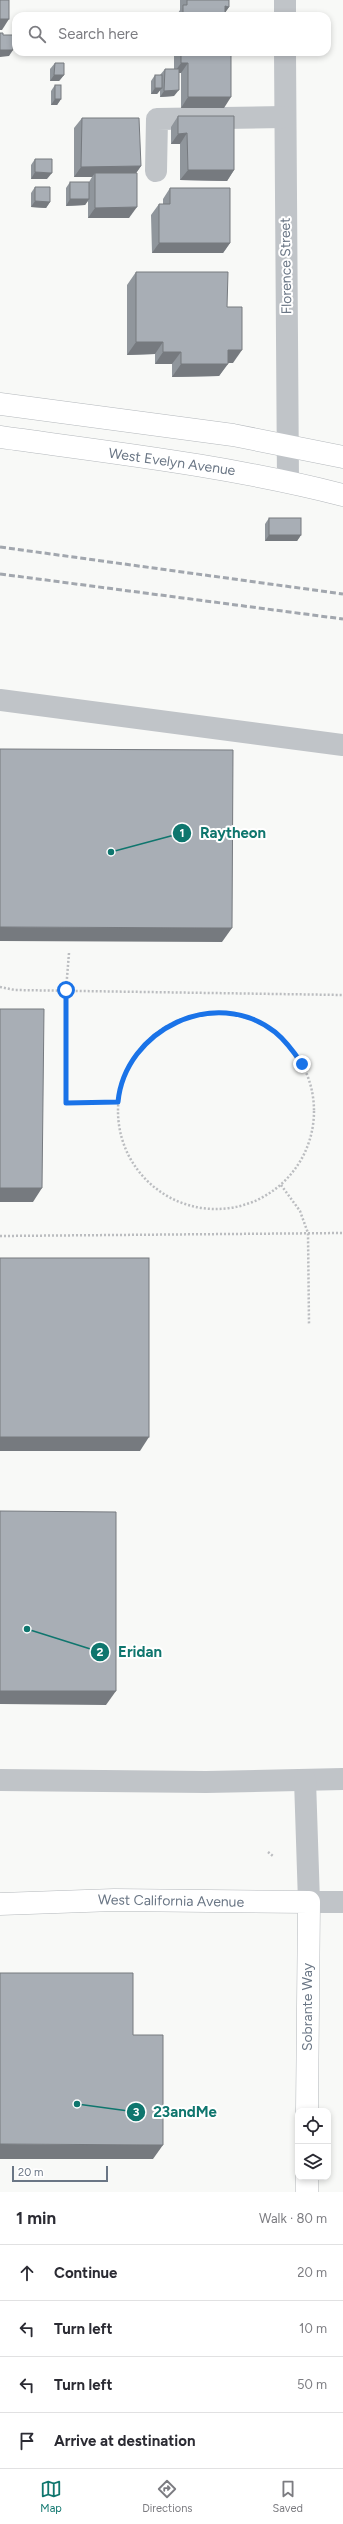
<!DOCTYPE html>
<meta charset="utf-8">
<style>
body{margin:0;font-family:Figtree,sans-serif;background:#f7f7f7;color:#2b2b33}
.controls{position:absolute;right:12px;bottom:12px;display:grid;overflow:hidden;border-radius:8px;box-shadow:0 2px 6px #0003}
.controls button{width:36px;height:36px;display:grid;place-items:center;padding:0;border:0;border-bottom:1px solid #e1e1e2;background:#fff;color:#2b2b33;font:20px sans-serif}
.scale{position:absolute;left:12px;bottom:10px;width:96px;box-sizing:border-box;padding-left:4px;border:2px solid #6a7685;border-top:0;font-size:11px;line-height:14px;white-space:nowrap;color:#6a7685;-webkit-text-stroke:3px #fff;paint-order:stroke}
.stop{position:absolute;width:12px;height:12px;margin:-9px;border:3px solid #1a73e8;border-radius:50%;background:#fff}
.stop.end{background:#1a73e8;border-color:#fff;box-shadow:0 1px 4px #0008}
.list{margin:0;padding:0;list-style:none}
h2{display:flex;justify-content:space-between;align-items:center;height:52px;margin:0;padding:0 16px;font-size:17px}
h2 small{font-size:13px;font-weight:400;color:#7c7c81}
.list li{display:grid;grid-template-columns:26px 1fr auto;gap:12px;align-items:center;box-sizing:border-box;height:56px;padding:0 16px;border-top:1px solid #e1e1e2}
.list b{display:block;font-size:15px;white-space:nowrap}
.list em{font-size:13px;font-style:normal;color:#7c7c81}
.icon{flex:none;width:22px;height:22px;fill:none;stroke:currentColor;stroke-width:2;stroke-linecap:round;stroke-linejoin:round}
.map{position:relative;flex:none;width:343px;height:2192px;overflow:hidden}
.search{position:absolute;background:#fff;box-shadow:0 2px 6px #0003;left:12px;right:12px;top:12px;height:44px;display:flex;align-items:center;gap:10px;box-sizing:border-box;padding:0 14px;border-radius:12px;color:#7c7c81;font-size:15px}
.sheet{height:276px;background:#fff}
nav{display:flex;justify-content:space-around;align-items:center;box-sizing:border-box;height:56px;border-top:1px solid #e1e1e2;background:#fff;font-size:11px;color:#7c7c81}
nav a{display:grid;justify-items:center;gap:2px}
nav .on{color:#0f766e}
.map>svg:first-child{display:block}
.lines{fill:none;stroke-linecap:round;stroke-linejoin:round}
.major-casing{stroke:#b4b8bc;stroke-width:23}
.path{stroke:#bbbdc0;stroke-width:2.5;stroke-dasharray:2 2;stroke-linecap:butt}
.minor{stroke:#c0c4c8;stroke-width:22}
.major{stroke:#fff;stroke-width:22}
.rail{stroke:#a2a7ae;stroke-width:3;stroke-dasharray:6 3;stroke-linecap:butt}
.wall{fill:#90969c}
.shaded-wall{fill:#767a7f}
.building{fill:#a8aeb5;stroke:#767a7f}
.route{stroke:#1a73e8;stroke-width:5}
.labels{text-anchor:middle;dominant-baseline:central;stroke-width:4;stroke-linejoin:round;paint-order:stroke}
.street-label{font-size:14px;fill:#6a7685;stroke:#fff}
.leader{fill:none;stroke:#0f766e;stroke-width:1.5}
.callout-dot{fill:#0f766e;stroke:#fff;stroke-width:1.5}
.mark-label{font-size:12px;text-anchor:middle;font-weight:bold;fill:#fff}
.callout-label{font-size:15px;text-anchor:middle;font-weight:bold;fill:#0f766e;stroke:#fff;stroke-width:4;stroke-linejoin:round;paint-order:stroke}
</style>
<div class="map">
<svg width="343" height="2192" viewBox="0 0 343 2192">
<rect width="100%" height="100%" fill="#f8f9f7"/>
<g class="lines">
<defs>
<g id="major">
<path d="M0 404 233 435 343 457"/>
<path d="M0 437C115 453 230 466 343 495"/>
<path d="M0 1904 114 1900 309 1902 307 2111"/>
<path d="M307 2177V2192"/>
</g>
</defs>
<use href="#major" class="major-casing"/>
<g class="path">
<path d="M69 953 66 990V1103L118 1102"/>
<path d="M0 987 15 990 343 995"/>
<circle cx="216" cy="1111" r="98"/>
<path d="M281 1185 300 1211 308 1233 309 1324"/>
<path d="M0 1236 343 1233"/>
<path d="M268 1852 273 1856"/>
</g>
<g class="minor">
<path d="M285 16V0"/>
<path d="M285 52 288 481"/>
<path d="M156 171 157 119 284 117"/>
<path d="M0 700 343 745"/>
<path d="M0 1780 206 1782 343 1779"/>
<path d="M305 1780 309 1902H343"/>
</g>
<use href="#major" class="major"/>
<g class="rail">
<path d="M0 547 343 594"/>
<path d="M0 574 343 619"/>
</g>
</g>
<g class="wall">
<path d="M180 0H229V7L225 12V16H176L180 10Z"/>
<path d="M175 52H231L224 108H181V73H179L174 96 160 97V90L157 94H151V81L155 75H160L165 69H174V54Z"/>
<path d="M55 63 64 75 59 81H50V69Z"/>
<path d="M55 85 61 99 57 105H51V91Z"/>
<path d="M178 116 234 170 227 181 180 180V144H171V127Z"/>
<path d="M82 118 141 166 136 173 129 218H88V201L85 205 66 206V188L70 182H89L92 177H74V128Z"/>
<path d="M35 159 47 179H31V165Z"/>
<path d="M35 187 50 202 46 208 31 207V193Z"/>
<path d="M170 188 230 243 223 253H152L151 215 159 204H163V199Z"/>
<path d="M136 272 233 363H228L219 376 172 377V364H155V354L127 355V285Z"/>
<path d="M269 518 301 535 297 541H265V524Z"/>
</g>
<g class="shaded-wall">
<path d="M225 6 229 7 223 16Z"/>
<path d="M0 19H9L2 30H0Z"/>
<path d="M0 50H13L9 56 0 57Z"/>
<path d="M181 63H188L181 73H174Z"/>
<path d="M54 75H64L59 81H50Z"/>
<path d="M155 88H162L157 94H151Z"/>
<path d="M179 90 174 96 160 97 164 91Z"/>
<path d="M188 97H231L224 108H181Z"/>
<path d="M55 99H61L57 105H51Z"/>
<path d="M187 133 180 144H171L178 134Z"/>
<path d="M141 166 134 176 95 173 92 177H74L81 167Z"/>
<path d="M188 170H234L227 181 180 180Z"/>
<path d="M35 172 52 173 47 179H31Z"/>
<path d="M70 199H89L85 205 66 206Z"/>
<path d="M35 201 50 202 46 208 31 207Z"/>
<path d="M137 207 129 218H88L95 208Z"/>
<path d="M159 243H230L223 253H152Z"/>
<path d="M136 342H163L155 354 127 355Z"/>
<path d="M228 350H242L233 363H219Z"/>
<path d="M163 352H181L172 364H155Z"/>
<path d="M181 364H228L219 376 172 377Z"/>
<path d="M269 535H301L297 541H265Z"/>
<path d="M0 927 232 928 222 942 0 941Z"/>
<path d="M0 1188H42L33 1202H0Z"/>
<path d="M0 1437H149L140 1451H0Z"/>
<path d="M0 1691H116L106 1705 0 1704Z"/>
<path d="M0 2144 163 2145 153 2159H0Z"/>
</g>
<g class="building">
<rect x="0" y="0" width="9" height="19"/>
<path d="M187 0H229V7L225 6V16H183V5H187Z"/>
<path d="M0 33H3V35H13V50H0Z"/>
<path d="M181 52H231V97H188V63H181Z"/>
<path d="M55 63H64V75H54Z"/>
<path d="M165 69H179V90L164 91Z"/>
<rect x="155" y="75" width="7" height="13"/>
<rect x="55" y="85" width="6" height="14"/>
<path d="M178 116H234V170H188L187 133 178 134Z"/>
<path d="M82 118H139L141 166 81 167Z"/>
<path d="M35 159H52V173L35 172Z"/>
<path d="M95 173H137V207L95 208Z"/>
<rect x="70" y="182" width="19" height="17"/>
<path d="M35 187H50V202L35 201Z"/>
<path d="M170 188H230V243H159V204H170Z"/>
<path d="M136 272H228L227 307H242V350H228V364H181V352H163V342H136Z"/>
<rect x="269" y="518" width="32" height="17"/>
<path d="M0 749 233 750 232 928 0 927Z"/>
<path d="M0 1009H44L42 1188H0Z"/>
<rect x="0" y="1258" width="149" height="179"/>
<path d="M0 1511 116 1512V1691H0Z"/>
<path d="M0 1973H133V2035H163V2145L0 2144Z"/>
</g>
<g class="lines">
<path class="route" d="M66 990V1103L118 1102C125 1030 215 985 275 1032 286 1041 294 1052 302 1064"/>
</g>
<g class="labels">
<g class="street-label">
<text transform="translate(286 266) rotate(-91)">Florence Street</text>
<text transform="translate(172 462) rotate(8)">West Evelyn Avenue</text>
<text transform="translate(171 1901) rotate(1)">West California Avenue</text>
<text transform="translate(307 2007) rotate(-90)">Sobrante Way</text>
</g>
</g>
<path class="leader" d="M111 852L182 833M27 1629L100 1652M77 2104L136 2112"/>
<g class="callout-dot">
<circle cx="111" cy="852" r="4"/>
<circle cx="27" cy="1629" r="4"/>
<circle cx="77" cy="2104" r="4"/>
<circle cx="182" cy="833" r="10"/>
<circle cx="100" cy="1652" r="10"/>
<circle cx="136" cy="2112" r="10"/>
</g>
<g class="mark-label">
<text x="182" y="837">1</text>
<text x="100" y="1656">2</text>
<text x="136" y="2116">3</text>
</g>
<g class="callout-label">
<text x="233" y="838">Raytheon</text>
<text x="140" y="1657">Eridan</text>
<text x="185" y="2117">23andMe</text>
</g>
</svg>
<div class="controls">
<button><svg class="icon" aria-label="locate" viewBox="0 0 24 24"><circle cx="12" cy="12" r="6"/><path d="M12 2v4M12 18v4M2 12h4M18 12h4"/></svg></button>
<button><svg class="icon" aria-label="layers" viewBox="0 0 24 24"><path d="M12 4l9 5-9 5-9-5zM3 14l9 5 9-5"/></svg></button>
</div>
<div class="scale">20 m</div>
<div class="stop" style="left:66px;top:990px"></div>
<div class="stop end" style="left:302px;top:1064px"></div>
<div class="search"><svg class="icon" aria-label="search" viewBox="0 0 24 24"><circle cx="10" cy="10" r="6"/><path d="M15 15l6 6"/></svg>Search here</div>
</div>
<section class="sheet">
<h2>1 min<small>Walk · 80 m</small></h2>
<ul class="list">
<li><svg class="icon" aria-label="ahead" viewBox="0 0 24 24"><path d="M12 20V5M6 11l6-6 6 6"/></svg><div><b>Continue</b></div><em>20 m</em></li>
<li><svg class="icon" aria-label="left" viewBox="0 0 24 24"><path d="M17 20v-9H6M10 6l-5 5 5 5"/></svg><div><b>Turn left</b></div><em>10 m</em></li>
<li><svg class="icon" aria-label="left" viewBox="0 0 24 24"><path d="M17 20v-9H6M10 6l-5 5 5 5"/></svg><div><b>Turn left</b></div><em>50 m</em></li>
<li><svg class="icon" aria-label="arrive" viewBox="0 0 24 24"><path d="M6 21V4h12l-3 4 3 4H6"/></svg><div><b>Arrive at destination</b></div></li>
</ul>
</section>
<nav>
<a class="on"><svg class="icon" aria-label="map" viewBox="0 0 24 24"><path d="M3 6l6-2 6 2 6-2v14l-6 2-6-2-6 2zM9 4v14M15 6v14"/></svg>Map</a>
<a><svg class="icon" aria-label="directions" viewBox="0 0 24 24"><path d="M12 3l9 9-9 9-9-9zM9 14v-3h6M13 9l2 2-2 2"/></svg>Directions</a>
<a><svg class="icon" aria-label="saved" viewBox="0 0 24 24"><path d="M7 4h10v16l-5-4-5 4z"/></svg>Saved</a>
</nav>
